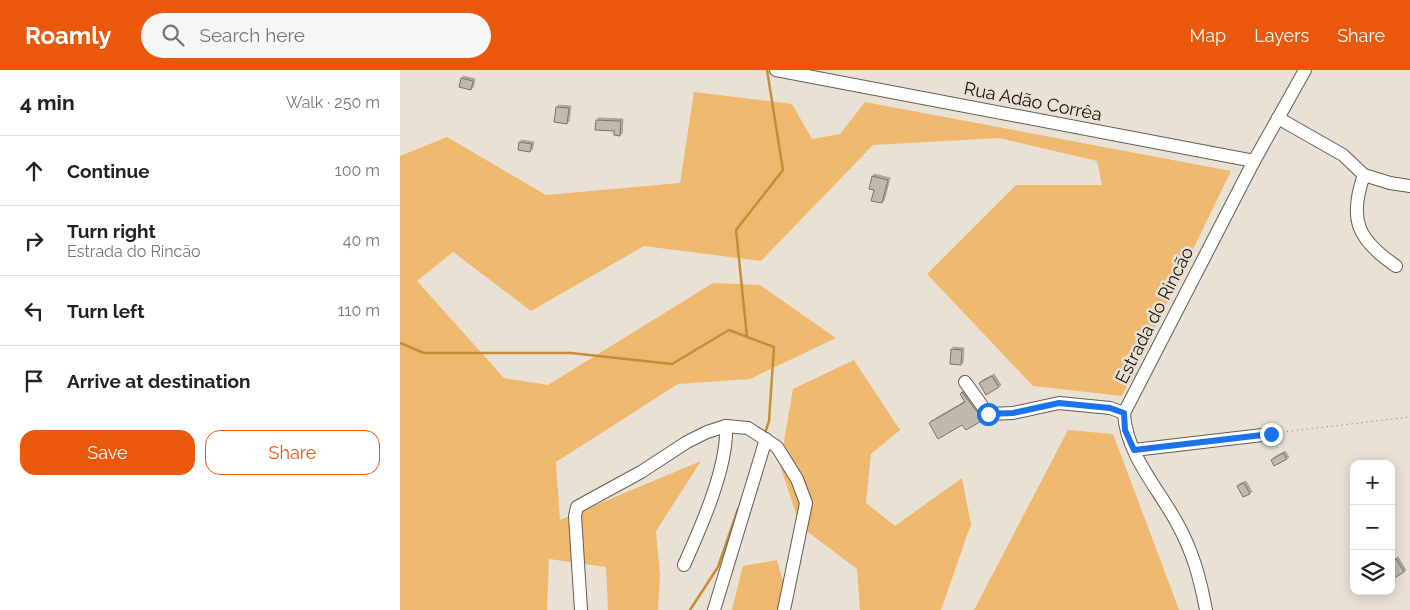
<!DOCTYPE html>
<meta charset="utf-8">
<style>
body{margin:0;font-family:Raleway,sans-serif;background:#f6f6f6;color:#222}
.controls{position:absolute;right:15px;bottom:15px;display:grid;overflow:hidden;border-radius:10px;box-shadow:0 2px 12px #0003}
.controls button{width:45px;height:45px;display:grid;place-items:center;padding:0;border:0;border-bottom:1px solid #e0e0e0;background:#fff;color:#222;font:25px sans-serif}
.stop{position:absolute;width:15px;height:15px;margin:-11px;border:4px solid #1a73e8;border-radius:50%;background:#fff}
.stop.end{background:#1a73e8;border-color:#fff;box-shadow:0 1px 5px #0008}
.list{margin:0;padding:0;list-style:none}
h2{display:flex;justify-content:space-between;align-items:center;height:65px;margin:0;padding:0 20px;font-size:21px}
h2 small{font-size:16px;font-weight:400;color:#767676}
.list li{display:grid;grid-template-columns:32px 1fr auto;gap:15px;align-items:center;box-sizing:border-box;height:70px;padding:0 20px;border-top:1px solid #e0e0e0}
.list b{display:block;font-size:19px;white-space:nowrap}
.list p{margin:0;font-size:16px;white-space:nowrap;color:#767676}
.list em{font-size:16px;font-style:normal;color:#767676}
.actions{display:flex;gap:10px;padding:15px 20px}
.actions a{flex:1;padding:11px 0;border:1px solid #ea580c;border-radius:15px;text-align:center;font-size:18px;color:#ea580c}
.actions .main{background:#ea580c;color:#fff}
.icon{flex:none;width:28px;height:28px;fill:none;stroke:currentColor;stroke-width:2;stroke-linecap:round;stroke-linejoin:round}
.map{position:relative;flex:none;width:1010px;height:540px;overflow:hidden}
header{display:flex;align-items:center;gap:30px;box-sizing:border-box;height:70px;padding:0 25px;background:#ea580c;color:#fff}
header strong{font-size:24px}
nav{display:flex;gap:28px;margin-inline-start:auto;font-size:18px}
.search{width:350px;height:45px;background:#f6f6f6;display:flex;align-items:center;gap:12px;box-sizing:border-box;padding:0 18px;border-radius:28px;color:#767676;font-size:19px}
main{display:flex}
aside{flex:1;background:#fff}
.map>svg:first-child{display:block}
.green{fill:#eeb96e}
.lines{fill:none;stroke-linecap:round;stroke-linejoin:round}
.stream{stroke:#c58d36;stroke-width:2.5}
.building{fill:#c1b9ad;stroke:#797167;filter:url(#shadow)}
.minor-casing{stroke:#635c51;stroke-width:14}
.path{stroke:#7b756e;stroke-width:1;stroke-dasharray:1 4;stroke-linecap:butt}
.minor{stroke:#fff;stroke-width:12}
.route{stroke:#1a73e8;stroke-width:6}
.labels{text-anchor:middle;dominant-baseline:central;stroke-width:5;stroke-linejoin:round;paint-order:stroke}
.street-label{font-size:18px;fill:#171410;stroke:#eae1d5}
</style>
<header>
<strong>Roamly</strong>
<div class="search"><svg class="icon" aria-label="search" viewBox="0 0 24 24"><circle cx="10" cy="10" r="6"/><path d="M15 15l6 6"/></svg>Search here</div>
<nav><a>Map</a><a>Layers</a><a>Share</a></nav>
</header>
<main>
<aside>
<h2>4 min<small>Walk · 250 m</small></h2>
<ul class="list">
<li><svg class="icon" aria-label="ahead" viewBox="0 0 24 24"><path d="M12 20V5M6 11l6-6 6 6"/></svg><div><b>Continue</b></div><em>100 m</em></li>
<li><svg class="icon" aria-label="right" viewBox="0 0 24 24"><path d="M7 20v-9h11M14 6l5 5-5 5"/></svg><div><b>Turn right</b><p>Estrada do Rincão</p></div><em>40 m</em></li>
<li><svg class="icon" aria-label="left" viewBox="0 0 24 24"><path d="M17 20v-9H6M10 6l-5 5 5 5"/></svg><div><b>Turn left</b></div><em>110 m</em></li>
<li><svg class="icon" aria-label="arrive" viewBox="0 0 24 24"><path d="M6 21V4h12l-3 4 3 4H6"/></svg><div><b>Arrive at destination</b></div></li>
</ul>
<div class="actions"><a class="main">Save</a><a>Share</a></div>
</aside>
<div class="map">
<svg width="1010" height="540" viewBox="0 0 1010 540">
<defs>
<filter id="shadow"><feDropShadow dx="2" dy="-2" stdDeviation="0" flood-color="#0004"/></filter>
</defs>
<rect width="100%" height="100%" fill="#eae1d5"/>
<g class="green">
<path d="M294 22 392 34 412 69 440 64 465 32 831 101 722 326 633 316 527 204 616 115H702L697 91 599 68 473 75 361 191 244 176 131 241 53 182 17 211 104 308 148 315 313 213 360 215 436 268 350 309 278 314 156 392 160 450 301 391 256 461 260 505 258 540H208L206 497 149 489 147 540H0V86L47 67 146 125 280 113Z"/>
<path d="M454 290 500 360 471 384 466 433 495 456 562 408 571 454 541 540H460L457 499 400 456 380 395 393 319Z"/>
<path d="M668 360 713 364 779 540H574Z"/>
<path d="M377 490 391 540H332L343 496Z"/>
</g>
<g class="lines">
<g class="stream">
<path d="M347 267 336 160 383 100 367 0"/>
<path d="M0 273 24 283H171L272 294 329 260 374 277 369 351 365 363"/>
<path d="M290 540 318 497 338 439"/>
</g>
</g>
<g class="building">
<path d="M61 8 73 11 71 20 59 17Z"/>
<path d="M156 37 169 38 167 54 154 52Z"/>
<path d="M196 50 221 51 220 66 214 65V61L195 60Z"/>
<path d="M119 72 132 74 130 82 118 80Z"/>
<path d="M472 106 488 110 482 133 471 131 474 120 469 119Z"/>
<path d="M551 279 562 280 561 295 550 294Z"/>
<path d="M592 306 599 317 586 325 579 313Z"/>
<path d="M562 322 583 350 566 360 562 355 538 369 529 353 565 332 560 324Z"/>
<path d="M883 383 887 389 874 396 871 390Z"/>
<path d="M844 413 850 424 843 427 837 416Z"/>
<path d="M996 489 1004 502 991 510V492Z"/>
</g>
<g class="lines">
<defs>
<g id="minor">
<path d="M376 0 854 91"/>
<path d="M878 48 943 85 964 105C948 150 958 170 996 196"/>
<path d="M964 105 990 113 1010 116"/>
<path d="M565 312 588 344 613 343 659 333 710 338 724 343"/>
<path d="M734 380 871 364"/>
<path d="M284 495C301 457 328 397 326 356"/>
<path d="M181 540 175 446 177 437 241 402 287 372 307 362 326 356 348 358 377 377 397 409 406 433 384 540"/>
<path d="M314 540 366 369"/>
<path d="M806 540C800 508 793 482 777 453 758 418 726 384 724 343L854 91 905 0"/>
</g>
</defs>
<use href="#minor" class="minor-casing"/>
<path class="path" d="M882 362 1010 347"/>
<use href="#minor" class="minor"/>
</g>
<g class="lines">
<path class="route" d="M588 344 613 343 659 333 710 338 724 343 725 360 734 380 871 364"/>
</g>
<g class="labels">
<g class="street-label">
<text transform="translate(633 31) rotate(11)">Rua Adão Corrêa</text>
<text transform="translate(754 245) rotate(-63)">Estrada do Rincão</text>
</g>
</g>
</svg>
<div class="controls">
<button>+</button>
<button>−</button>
<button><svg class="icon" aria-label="layers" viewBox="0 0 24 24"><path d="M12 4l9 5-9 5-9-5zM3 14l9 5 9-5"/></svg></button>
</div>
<div class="stop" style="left:588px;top:344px"></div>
<div class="stop end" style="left:871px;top:364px"></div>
</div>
</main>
